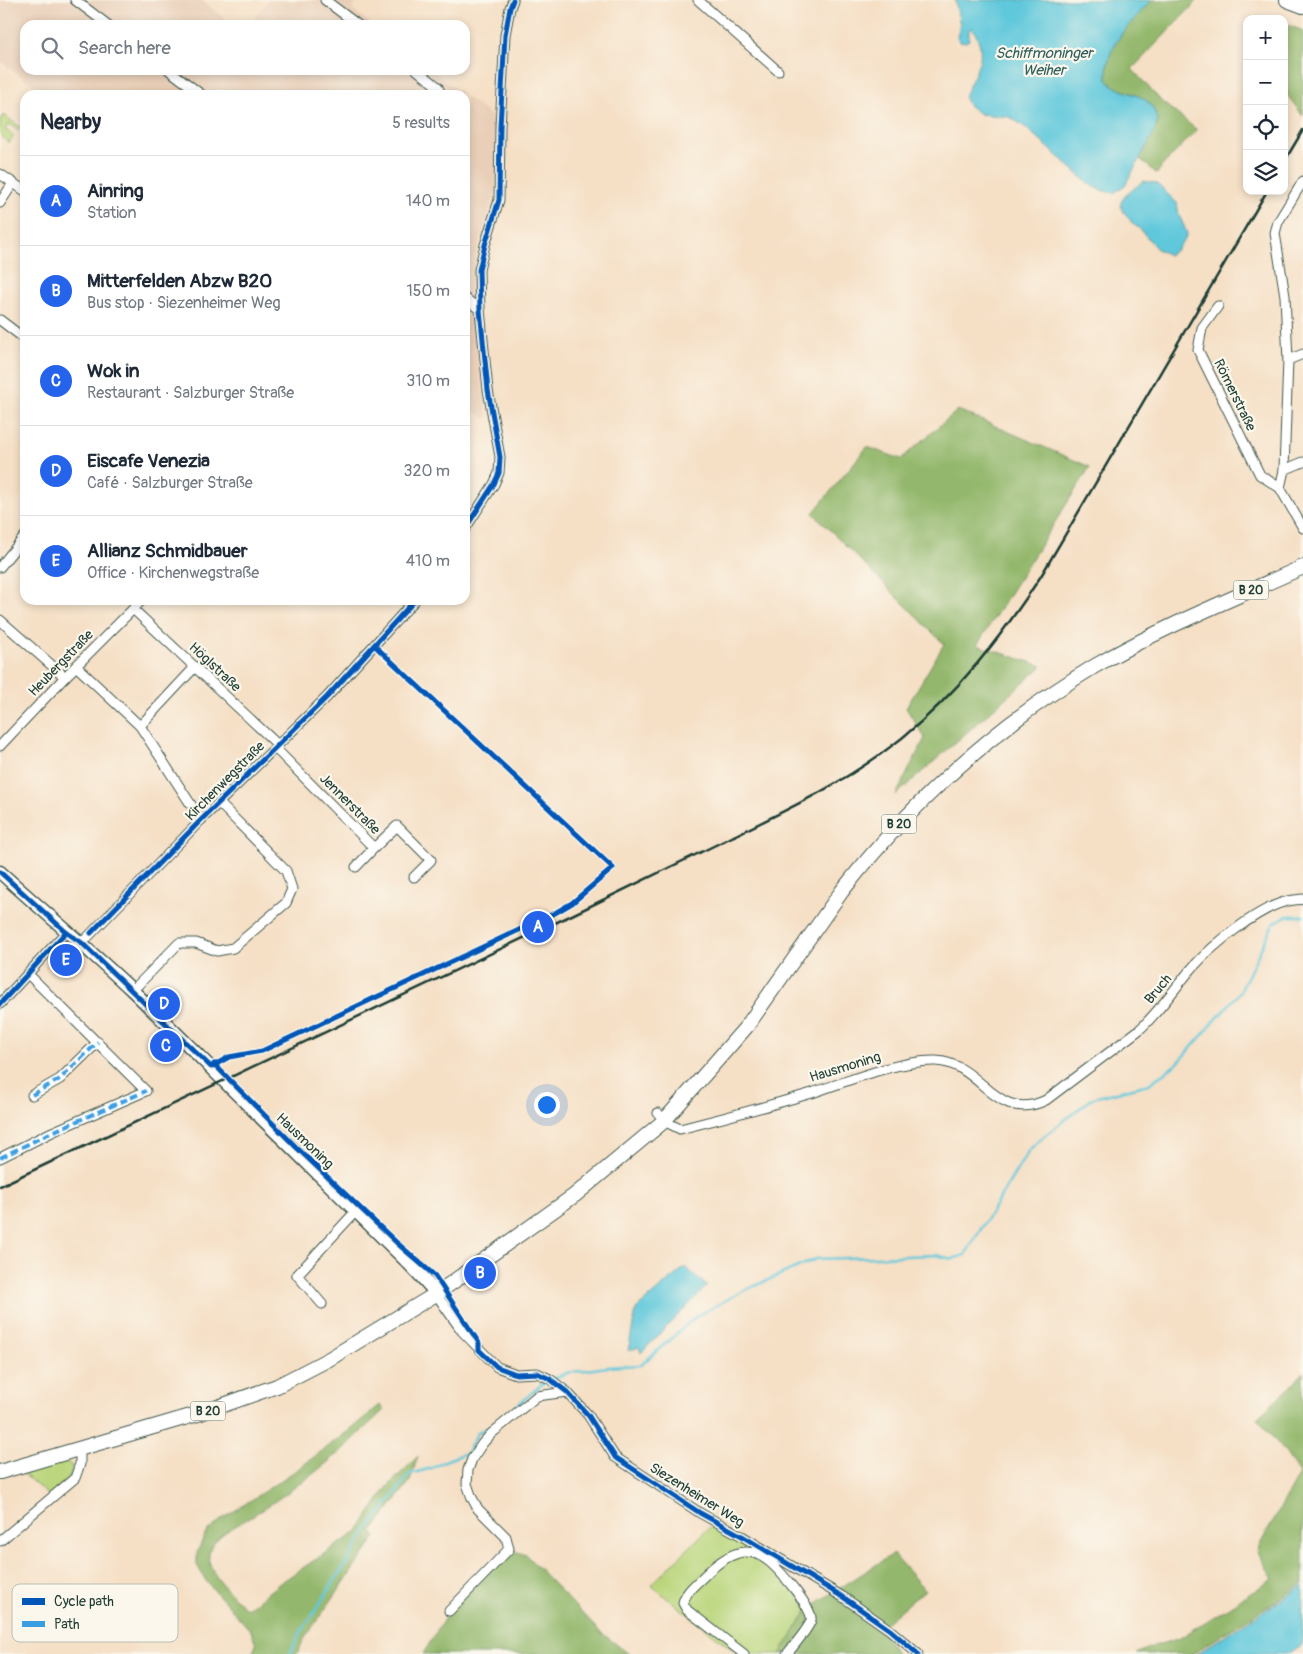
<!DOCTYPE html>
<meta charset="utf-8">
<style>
body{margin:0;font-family:Pangolin,sans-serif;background:#f2f2f3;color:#1f2937}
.controls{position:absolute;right:15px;top:15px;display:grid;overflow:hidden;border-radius:10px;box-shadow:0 2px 8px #0003}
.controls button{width:45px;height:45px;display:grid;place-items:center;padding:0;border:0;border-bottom:1px solid #e0e1e3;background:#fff;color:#1f2937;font:25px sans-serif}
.you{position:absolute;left:546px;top:1104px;width:18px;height:18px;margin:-12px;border:4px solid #fff;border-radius:50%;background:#1a73e8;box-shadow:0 0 0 8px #1a73e833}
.badge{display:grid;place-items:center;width:32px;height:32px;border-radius:50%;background:#2563eb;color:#fff;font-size:16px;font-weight:700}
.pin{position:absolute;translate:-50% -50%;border:2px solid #fff;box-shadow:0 1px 5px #0006}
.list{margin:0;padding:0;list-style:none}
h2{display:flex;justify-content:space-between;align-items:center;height:65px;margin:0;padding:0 20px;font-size:21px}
h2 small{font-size:16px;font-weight:400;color:#747a83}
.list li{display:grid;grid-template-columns:32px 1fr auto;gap:15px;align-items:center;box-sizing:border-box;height:90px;padding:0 20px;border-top:1px solid #e0e1e3}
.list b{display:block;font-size:19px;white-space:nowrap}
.list p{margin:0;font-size:16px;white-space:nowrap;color:#747a83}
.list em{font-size:16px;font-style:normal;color:#747a83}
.icon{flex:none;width:28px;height:28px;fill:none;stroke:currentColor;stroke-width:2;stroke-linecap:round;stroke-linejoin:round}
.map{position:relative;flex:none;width:1303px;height:1654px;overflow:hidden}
.search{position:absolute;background:#fff;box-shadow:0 2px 8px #0003;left:20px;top:20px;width:450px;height:55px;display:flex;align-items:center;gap:12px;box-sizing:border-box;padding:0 18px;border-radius:15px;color:#747a83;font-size:19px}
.panel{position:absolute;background:#fff;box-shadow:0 2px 8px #0003;left:20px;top:90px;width:450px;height:515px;border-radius:15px}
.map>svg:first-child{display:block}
.built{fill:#e9cfb8}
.green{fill:#bad67c;stroke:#6c8a58}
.forest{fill:#93b76c;stroke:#597a50}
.water{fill:#5fc8db;stroke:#3f8288}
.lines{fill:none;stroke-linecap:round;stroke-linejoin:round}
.stream{stroke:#5fc8db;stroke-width:2.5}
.street-casing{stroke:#3f554a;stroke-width:11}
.secondary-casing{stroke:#3f554a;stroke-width:15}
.primary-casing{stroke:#3f554a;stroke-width:16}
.street{stroke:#fff;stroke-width:9}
.secondary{stroke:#fff;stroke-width:12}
.primary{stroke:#fff;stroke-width:14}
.rail{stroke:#1f3d34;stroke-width:2.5}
.quiet{stroke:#3c9ee2;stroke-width:4;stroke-dasharray:8 4;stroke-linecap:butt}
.cycleway-casing{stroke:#fbf7ec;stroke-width:8}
.cycleway{stroke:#0057b8;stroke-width:5}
.labels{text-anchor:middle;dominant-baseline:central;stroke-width:4.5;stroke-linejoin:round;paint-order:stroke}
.shield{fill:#fbf7ec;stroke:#61756b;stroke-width:1}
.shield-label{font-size:12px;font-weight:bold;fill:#1f3d34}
.street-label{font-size:14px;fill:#1f3d34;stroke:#fbf7ec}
.water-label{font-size:15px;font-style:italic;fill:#2f605e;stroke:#fbf7ec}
.key{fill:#fbf7ec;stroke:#b9bfb5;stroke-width:1}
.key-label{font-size:14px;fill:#1f3d34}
</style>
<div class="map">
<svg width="1303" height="1654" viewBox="0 0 1303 1654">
<rect width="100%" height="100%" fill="#fbf7ec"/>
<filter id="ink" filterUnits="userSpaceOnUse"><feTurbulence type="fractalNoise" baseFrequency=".02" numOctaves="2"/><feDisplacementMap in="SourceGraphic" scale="10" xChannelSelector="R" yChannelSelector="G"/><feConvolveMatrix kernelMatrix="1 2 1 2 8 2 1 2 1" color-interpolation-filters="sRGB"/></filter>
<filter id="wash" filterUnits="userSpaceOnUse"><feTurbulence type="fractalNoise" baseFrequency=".0096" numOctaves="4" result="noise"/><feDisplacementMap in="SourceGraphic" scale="20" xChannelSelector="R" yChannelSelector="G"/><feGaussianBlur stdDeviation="1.12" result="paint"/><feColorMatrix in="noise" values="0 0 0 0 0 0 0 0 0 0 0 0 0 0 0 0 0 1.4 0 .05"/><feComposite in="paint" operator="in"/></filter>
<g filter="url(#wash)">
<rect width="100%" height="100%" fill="#f5dfc5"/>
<g class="built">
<path d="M0 0H201L233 25H25V70H431L464 95H46L0 61Z"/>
<path d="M268 0H358L352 9 372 25H249Z"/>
<path d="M465 96 498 121 496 191 477 251 472 284 473 309 487 420 465 405Z"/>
</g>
<g class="green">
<path d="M4 115 20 127 18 131 9 124 5 129 14 136 9 143 0 135V120Z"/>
<path d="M64 1459 72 1466 71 1475 49 1496 20 1471Z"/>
<path d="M714 1523 764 1555 809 1608 780 1654H738L651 1585Z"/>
</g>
<g class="forest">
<path d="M1152 0H1198L1132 69 1162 102 1197 130 1161 167 1157 174 1139 158 1158 121C1156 117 1155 111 1152 107 1143 92 1123 95 1110 83 1106 80 1107 77 1107 73 1106 44 1134 20 1152 0Z"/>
<path d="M1284 23 1303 31V116L1288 96 1284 86Z"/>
<path d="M958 410 1090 467 977 645 1042 666 896 795 925 738 906 708 944 644 813 513 867 447 901 459Z"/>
<path d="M1303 1372V1584L1192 1654H1136L1154 1646 1180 1638 1273 1579 1257 1550 1299 1474 1285 1452 1257 1418 1294 1384Z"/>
<path d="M380 1405 384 1410C365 1427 348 1446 328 1462 301 1484 273 1503 244 1521 231 1529 212 1537 209 1554 206 1573 235 1598 247 1609L280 1583 357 1532 389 1485 418 1456 410 1481 372 1532 376 1537 304 1639 297 1654H252L256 1645 251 1631 206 1581 197 1565V1552L206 1533 221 1520 298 1469 347 1432Z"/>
<path d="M509 1549 526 1555 599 1631 629 1654H423L449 1611Z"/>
<path d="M893 1554 925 1590 881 1627 896 1654H780L809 1608Z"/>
</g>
<g class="water">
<path d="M955 0H1152C1134 20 1106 44 1107 73 1107 77 1106 80 1110 83 1123 95 1143 92 1152 107 1155 111 1156 117 1158 121L1151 138 1125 185 1114 193 1101 190 1089 184 1025 127 1010 117 980 114 968 105 964 96C975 72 990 54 972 28L969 29V40L966 42 959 41 957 37 960 25Z"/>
<path d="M1143 181 1156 183 1177 203 1179 215 1187 233 1185 239 1177 249 1169 255 1157 249 1140 229 1133 224 1121 208V202L1125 196Z"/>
<path d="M685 1267 707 1286 641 1353 639 1347 628 1351 636 1309Z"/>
<path d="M1303 1586 1302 1645 1287 1654H1196Z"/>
</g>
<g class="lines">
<g class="stream">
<path d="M553 1379 566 1373 607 1367 641 1365 697 1316 743 1291 816 1259 936 1255 952 1259 965 1255 1029 1150 1043 1137 1093 1098 1149 1084 1178 1063 1240 992 1273 924 1286 916H1303"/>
<path d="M290 1654 298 1637 368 1529 410 1474 432 1468 447 1460 467 1453 478 1432 493 1426 541 1385 548 1381"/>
</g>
</g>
</g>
<g filter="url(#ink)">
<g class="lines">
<defs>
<g id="street">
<path d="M75 0 108 25"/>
<path d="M325 0 358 25"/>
<path d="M698 0 778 71"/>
<path d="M169 70 202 95"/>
<path d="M417 70 438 87 441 95"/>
<path d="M0 174 25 191"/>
<path d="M1303 181 1278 222 1275 233 1285 296 1288 360 1284 470 1280 488 1303 528"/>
<path d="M0 203 13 183"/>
<path d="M465 298 480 310"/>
<path d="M1218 306 1202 328 1198 350 1260 475 1280 488"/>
<path d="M0 320 25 339"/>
<path d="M1288 360 1303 354"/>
<path d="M1284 470 1303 462"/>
<path d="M465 529 494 484 499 473 500 457 488 390 480 310 479 270 485 245 499 200 500 127 505 35 510 8 513 0"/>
<path d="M0 567 25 536"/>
<path d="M133 609 278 745"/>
<path d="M0 620 65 677"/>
<path d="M76 666 140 726 201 820"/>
<path d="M140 726 195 667"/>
<path d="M0 746 65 677 142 600"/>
<path d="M275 748 374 848 397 826 431 860 414 877"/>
<path d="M356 867 374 848"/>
<path d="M82 943 201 820 327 697 415 600"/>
<path d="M133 990 179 943H196L217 951 233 948 286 903 292 889 286 871 219 803"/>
<path d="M0 1004 66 932"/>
<path d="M32 1095 60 1079 98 1042"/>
<path d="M658 1113 664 1121 680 1129C724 1118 768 1106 812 1093 848 1081 899 1060 936 1061 982 1063 995 1125 1046 1100L1139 1030C1160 1011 1175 987 1194 966 1213 945 1256 910 1284 902 1290 900 1297 900 1303 899"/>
<path d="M0 1158 52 1132 146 1091 29 975"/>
<path d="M436 1294 462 1331 497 1367 516 1374 537 1373 550 1379 567 1392 588 1415 615 1457 700 1513 742 1536 843 1597 890 1630 918 1654"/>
<path d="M322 1304 297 1275 356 1211"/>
<path d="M0 1541 75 1478 80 1464V1448"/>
<path d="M449 1611 509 1549 506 1537 478 1509 472 1498 467 1484 468 1470 472 1459 482 1444 491 1434 537 1396 567 1392"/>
<path d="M744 1654 687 1610 683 1603C685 1592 696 1584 704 1576 714 1566 730 1552 746 1552 753 1552 761 1555 767 1560 777 1567 814 1609 811 1620 810 1626 792 1648 787 1654"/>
</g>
<path id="secondary" d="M0 872C44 912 90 950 133 991 185 1041 235 1093 287 1143 319 1175 352 1207 384 1239 402 1257 421 1274 436 1294"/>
<g id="primary">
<path d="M1287 0 1303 6"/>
<path d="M0 1472 201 1413 277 1386 329 1359 436 1294 575 1195 664 1121 747 1026 842 891C913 801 997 725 1095 666 1160 628 1234 598 1303 567"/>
</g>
</defs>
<use href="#street" class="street-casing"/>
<use href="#secondary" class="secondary-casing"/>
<use href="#primary" class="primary-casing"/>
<use href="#street" class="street"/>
<use href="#secondary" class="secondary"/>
<use href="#primary" class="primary"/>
<g class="rail">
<path d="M1284 162 1303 130"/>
<path d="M0 1186C191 1096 381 1006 572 915 626 889 679 863 732 837 793 807 848 781 902 738 959 692 1001 637 1041 576L1267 191"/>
</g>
<g class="quiet">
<path d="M32 1095 60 1079 98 1042"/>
<path d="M0 1158 52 1132 146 1091"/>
</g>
<defs>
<g id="cycleway">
<path d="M465 529 494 484 499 473 500 457 488 390 480 310 479 270 485 245 499 200 500 127 505 35 510 8 513 0"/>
<path d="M0 872 66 932 82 943 211 1067 229 1057 262 1051 555 913 572 903 613 868 375 646"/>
<path d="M91 933 201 820 327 697 415 600"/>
<path d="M0 1004 66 932"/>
<path d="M214 1064 296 1147 397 1243 435 1276 479 1343V1350L497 1367 516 1374 537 1373 550 1379 567 1392 588 1415 615 1457 700 1513 742 1536 843 1597 890 1630 918 1654"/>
</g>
</defs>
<use href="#cycleway" class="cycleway-casing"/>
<use href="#cycleway" class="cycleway"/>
</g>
</g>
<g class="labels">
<g class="shield">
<rect x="1233.5" y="580.5" width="35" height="19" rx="4"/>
<rect x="881.5" y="814.5" width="35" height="19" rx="4"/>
<rect x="190.5" y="1401.5" width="35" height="19" rx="4"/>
</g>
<g class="shield-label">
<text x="1251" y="590">B 20</text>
<text x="899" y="824">B 20</text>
<text x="208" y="1411">B 20</text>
</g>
<g class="street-label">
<text transform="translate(1235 395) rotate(64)">Römerstraße</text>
<text transform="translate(61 663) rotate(-46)">Heubergstraße</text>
<text transform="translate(215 667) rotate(43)">Höglstraße</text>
<text transform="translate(225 781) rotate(-45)">Kirchenwegstraße</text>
<text transform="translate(350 804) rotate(45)">Jennerstraße</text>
<text transform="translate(1158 989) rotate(-50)">Bruch</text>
<text transform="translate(845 1067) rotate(-17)">Hausmoning</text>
<text transform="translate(305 1141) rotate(44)">Hausmoning</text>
<text transform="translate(697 1495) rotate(32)">Siezenheimer Weg</text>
</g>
<g class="water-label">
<text x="1044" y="53">Schiffmoninger<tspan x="1044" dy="17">Weiher</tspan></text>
</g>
</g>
<rect x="12" y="1584" width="166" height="58" rx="8" class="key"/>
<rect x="22" y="1598" width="23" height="7" fill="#0057b8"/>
<rect x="22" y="1621" width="23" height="6" fill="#3c9ee2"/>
<g class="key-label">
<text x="54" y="1606">Cycle path</text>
<text x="54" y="1629">Path</text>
</g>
</svg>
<div class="controls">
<button>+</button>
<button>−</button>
<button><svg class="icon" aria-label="locate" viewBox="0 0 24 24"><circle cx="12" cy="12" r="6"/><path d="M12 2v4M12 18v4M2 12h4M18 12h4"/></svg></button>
<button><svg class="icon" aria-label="layers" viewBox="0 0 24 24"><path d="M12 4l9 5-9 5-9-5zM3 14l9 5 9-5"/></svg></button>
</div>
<div class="you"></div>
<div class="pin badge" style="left:538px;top:927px">A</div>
<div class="pin badge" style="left:480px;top:1273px">B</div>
<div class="pin badge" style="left:166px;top:1046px">C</div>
<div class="pin badge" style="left:164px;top:1004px">D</div>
<div class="pin badge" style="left:66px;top:960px">E</div>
<div class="search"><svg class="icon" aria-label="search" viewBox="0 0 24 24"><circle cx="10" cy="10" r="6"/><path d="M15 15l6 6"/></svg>Search here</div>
<section class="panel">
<h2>Nearby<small>5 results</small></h2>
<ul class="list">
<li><span class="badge">A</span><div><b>Ainring</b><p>Station</p></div><em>140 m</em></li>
<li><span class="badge">B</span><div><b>Mitterfelden Abzw B20</b><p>Bus stop · Siezenheimer Weg</p></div><em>150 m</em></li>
<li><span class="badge">C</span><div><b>Wok in</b><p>Restaurant · Salzburger Straße</p></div><em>310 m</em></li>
<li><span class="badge">D</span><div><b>Eiscafe Venezia</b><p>Café · Salzburger Straße</p></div><em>320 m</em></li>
<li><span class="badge">E</span><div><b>Allianz Schmidbauer</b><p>Office · Kirchenwegstraße</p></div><em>410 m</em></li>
</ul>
</section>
</div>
